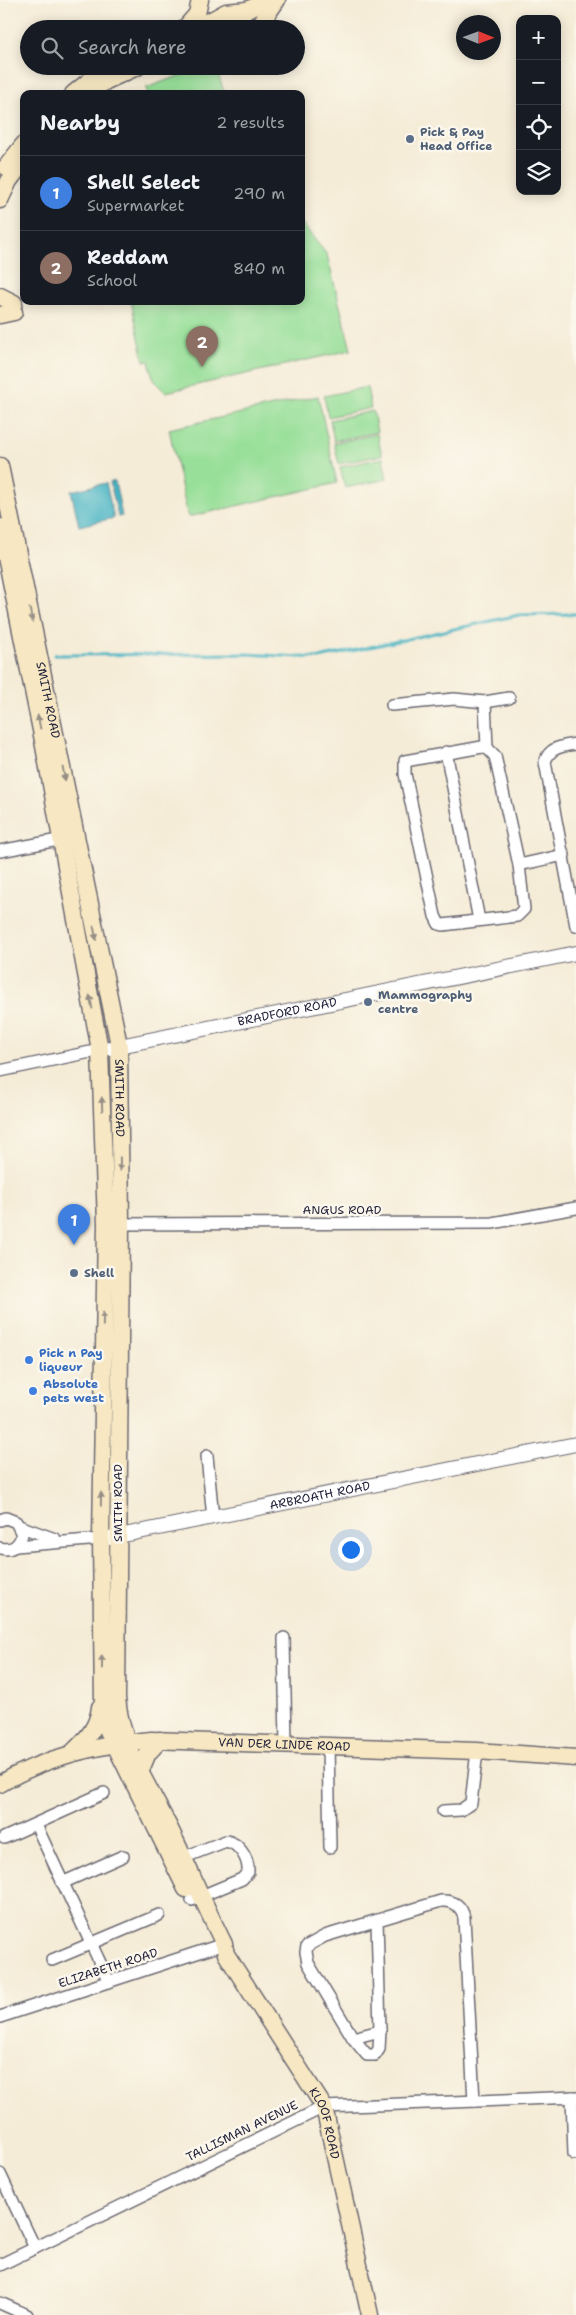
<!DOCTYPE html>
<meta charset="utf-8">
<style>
body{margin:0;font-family:"Shantell Sans",sans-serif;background:#242831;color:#f1f3f6}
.controls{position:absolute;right:15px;top:15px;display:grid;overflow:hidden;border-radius:10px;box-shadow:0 2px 12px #0003}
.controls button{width:45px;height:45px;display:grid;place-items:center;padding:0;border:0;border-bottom:1px solid #363941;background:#171b24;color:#f1f3f6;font:25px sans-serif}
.compass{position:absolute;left:456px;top:15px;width:45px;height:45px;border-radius:50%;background:#171b24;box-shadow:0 2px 12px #0003;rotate:91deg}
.you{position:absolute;left:350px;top:1549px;width:18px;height:18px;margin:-12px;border:4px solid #fff;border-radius:50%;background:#1a73e8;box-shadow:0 0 0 8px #1a73e833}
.badge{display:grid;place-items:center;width:32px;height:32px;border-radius:50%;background:#d690ce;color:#fff;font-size:16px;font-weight:700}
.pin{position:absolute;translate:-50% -41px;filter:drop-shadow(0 1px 2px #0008)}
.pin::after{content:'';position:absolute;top:26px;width:18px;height:15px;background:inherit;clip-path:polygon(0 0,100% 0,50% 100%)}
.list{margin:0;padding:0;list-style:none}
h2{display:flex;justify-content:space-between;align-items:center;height:65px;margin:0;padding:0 20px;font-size:21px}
h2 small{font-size:16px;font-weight:400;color:#9ea1a6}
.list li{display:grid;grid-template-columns:32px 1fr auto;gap:15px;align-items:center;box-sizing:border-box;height:75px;padding:0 20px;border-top:1px solid #363941}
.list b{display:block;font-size:19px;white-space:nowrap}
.list p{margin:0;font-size:16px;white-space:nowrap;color:#9ea1a6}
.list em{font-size:16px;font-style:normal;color:#9ea1a6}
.icon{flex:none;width:28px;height:28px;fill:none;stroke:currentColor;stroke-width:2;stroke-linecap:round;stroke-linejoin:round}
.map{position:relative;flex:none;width:576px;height:2315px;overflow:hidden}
.search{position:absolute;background:#171b24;box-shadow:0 2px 12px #0003;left:20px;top:20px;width:285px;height:55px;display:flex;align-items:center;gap:12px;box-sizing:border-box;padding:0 18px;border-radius:28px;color:#9ea1a6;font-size:19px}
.panel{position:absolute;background:#171b24;box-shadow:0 2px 12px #0003;left:20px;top:90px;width:285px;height:215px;border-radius:10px}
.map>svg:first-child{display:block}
.green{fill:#98df99;stroke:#5d806a}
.water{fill:#48b5c4;stroke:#356c80}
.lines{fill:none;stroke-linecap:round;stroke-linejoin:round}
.stream{stroke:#48b5c4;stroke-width:3}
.minor-casing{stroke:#6c6972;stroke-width:14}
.tertiary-casing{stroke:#6c6972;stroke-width:16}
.secondary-casing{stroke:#6c6972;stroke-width:19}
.minor{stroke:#fff;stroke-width:11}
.tertiary{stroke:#fff;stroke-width:14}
.secondary{stroke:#f7e8c3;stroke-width:16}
.oneway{fill:#978f86}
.service-dot{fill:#5c6f8a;stroke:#fbf7ec;stroke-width:2}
.shop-dot{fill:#3f7fe0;stroke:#fbf7ec;stroke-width:2}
.labels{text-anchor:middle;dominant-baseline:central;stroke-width:5;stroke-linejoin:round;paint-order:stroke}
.service-label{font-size:12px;font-weight:bold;fill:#4e5e75;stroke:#fbf7ec;text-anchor:start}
.street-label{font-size:12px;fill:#22223b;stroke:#fbf7ec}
.shop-label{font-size:12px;font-weight:bold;fill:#366cbe;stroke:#fbf7ec;text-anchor:start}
</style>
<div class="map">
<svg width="576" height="2315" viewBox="0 0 576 2315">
<rect width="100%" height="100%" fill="#fbf7ec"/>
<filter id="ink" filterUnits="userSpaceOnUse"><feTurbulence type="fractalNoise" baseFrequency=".02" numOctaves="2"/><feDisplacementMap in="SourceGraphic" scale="10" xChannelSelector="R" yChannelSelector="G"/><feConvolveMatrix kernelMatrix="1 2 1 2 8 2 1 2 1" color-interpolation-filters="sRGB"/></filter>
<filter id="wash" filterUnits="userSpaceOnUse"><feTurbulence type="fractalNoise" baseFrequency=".0096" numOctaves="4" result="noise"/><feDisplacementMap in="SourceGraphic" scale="20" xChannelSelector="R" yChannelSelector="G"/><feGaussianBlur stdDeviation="1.12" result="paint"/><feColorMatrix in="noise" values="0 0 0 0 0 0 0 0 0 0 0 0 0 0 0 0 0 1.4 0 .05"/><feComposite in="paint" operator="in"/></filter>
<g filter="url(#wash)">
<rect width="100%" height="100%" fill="#f5ecd7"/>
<g class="green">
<path d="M205 66H215L225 94H148L146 88Z"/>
<path d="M301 222 327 255 351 350 175 390 166 392C153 383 152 375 149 361H144L131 301H301Z"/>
<path d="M367 387 371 408 328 417 324 396Z"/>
<path d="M318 396 337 483 188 517 169 429Z"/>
<path d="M373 411 377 432 334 441 330 420Z"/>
<path d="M377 434 382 455 339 464 334 443Z"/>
<path d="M383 458 387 479 345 488 340 467Z"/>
</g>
<g class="water">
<path d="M115 481 122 516 118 517 110 482Z"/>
<path d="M106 483 114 518 79 526 71 491Z"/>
</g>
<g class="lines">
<path class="stream" d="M54 655 246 654 319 658 519 615 576 614"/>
</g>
</g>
<g filter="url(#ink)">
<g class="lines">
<defs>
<g id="minor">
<path d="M485 702 487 748"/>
<path d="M392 705 454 699 485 702 509 698"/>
<path d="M576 744C563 746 549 747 545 762L576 926"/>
<path d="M482 747 487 748 495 756 519 865 524 909 517 916 443 925 439 924 435 916 405 774V761Z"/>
<path d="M446 752 479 920"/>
<path d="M0 851 69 838"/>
<path d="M519 865 564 855"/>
<path d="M0 1071 100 1050"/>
<path d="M114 1224 492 1223 576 1208"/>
<path d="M207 1456 213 1518"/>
<path d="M0 1520 6 1518 16 1522 22 1534C20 1546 11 1551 0 1548"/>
<path d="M19 1526 55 1539"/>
<path d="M16 1546 101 1539"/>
<path d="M284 1638 286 1744"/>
<path d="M328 1745 330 1847"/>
<path d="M443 1811 461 1810 471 1803 477 1751"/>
<path d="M36 1825 109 1982"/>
<path d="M4 1838 104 1793"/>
<path d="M177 1860 226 1841C239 1843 249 1859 248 1872L242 1879 192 1900"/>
<path d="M62 1883 123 1856"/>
<path d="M377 1920 380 2031 379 2049 375 2055H367L353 2038 308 1963 306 1952 307 1946 325 1936 441 1901C454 1900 462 1906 464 1918L474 2101"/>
<path d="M52 1960 159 1915"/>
<path d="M0 2017 224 1944"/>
<path d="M353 2038 380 2031"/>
<path d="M572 2097 574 2154"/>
<path d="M0 2174 35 2248"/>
<path d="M0 2265 324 2107 576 2097"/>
<path d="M0 2303 27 2315"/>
</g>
<g id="tertiary">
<path id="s1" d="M100 1050 576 953"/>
<path id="s2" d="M109 1538 576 1444"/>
</g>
<g id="secondary">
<path d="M184 29 197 14 200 0"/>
<path d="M195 29 226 12 247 10 269 0"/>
<path d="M221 29 232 24 247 10"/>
<path d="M257 29 277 0"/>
<path d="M73 94 94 77"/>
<path d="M88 94 106 81 139 66"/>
<path d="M6 167 24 144"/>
<path d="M0 200 9 181 24 161"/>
<path d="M0 296 14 303"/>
<path d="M0 315 14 312"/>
<path id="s3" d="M0 466 119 1045 121 1224 117 1698C121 1747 148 1784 169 1827 188 1866 205 1906 224 1944L226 1954 324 2107 370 2315"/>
<path d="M0 527 41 730 100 1050 106 1224 101 1539 103 1706 108 1731 186 1889"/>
<path d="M72 1753C86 1739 98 1728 100 1707"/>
<path d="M140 1772 148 1753 160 1740"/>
<path id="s4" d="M0 1784C44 1757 100 1744 151 1740L477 1751 576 1758"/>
</g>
</defs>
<use href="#minor" class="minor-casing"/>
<use href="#tertiary" class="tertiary-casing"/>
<use href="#secondary" class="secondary-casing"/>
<use href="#minor" class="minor"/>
<use href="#tertiary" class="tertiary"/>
<use href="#secondary" class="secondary"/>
</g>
<defs><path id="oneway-solid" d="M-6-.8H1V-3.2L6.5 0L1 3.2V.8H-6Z" transform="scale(1.25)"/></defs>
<g class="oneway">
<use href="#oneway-solid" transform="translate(31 615) rotate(78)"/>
<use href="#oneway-solid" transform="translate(39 722) rotate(-101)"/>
<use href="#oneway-solid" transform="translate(64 774) rotate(79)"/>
<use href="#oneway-solid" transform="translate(95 933) rotate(78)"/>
<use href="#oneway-solid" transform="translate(91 1002) rotate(-101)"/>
<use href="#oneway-solid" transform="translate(102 1104) rotate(-92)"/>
<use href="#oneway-solid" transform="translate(120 1164) rotate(89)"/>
<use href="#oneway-solid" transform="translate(103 1319) rotate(-89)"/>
<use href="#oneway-solid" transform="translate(101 1499) rotate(-89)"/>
<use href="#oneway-solid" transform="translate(102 1662) rotate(-90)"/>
</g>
</g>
<g class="service-dot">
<circle cx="410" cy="139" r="5"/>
<circle cx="368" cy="1002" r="5"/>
<circle cx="74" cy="1273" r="5"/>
</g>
<g class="shop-dot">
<circle cx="29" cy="1360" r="5"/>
<circle cx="33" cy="1391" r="5"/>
</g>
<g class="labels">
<g class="service-label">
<text x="420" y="132">Pick &amp; Pay<tspan x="420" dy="14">Head Office</tspan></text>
<text x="378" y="995">Mammography<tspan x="378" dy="14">centre</tspan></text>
<text x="84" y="1273">Shell</text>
</g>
<g class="street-label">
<text stroke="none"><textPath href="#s3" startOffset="239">SMITH ROAD</textPath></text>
<text stroke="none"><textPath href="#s1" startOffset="191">BRADFORD ROAD</textPath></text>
<text stroke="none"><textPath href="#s3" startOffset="644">SMITH ROAD</textPath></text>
<text x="342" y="1210">ANGUS ROAD</text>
<text stroke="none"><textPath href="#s2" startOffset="215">ARBROATH ROAD</textPath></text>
<text transform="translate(118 1503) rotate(-90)">SMITH ROAD</text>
<text stroke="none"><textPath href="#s4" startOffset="292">VAN DER LINDE ROAD</textPath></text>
<text transform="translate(108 1968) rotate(-18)">ELIZABETH ROAD</text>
<text stroke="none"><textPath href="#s3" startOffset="1721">KLOOF ROAD</textPath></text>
<text transform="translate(242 2131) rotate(-26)">TALLISMAN AVENUE</text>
</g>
<g class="shop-label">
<text x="39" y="1353">Pick n Pay<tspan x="39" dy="14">liqueur</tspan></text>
<text x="43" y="1384">Absolute<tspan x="43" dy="14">pets west</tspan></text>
</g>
</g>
</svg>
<div class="controls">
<button>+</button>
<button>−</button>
<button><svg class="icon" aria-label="locate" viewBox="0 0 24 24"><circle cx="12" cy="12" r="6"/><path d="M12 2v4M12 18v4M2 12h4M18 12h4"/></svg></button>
<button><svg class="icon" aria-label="layers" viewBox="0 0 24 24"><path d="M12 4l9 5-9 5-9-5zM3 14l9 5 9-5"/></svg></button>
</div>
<svg class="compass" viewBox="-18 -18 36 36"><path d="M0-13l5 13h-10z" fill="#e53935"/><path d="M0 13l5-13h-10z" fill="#9ea1a6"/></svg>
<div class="you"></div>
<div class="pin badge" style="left:74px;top:1245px;background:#3f7fe0">1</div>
<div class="pin badge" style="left:202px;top:367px;background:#8d6e63">2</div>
<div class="search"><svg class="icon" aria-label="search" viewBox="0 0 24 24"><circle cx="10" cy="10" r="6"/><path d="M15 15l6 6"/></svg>Search here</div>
<section class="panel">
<h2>Nearby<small>2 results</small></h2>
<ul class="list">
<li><span class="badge" style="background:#3f7fe0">1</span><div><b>Shell Select</b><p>Supermarket</p></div><em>290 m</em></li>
<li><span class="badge" style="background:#8d6e63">2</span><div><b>Reddam</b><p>School</p></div><em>840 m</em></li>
</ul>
</section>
</div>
